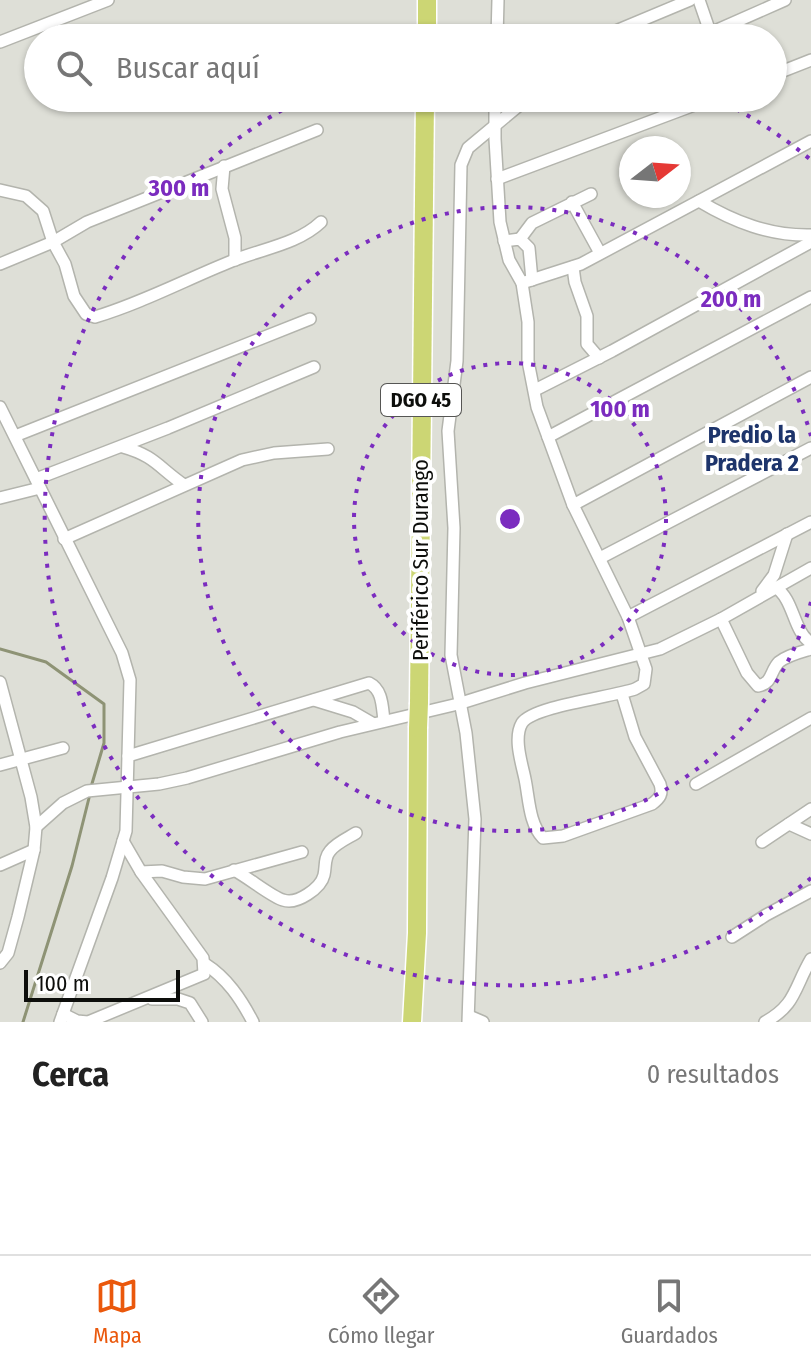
<!DOCTYPE html>
<html lang="es">
<meta charset="utf-8">
<style>
body{margin:0;font-family:"Fira Sans Condensed",sans-serif;background:#f2f2f2;color:#222}
.compass{position:absolute;left:619px;top:136px;width:72px;height:72px;border-radius:50%;background:#fff;box-shadow:0 2px 6px #0004;rotate:73deg}
.scale{position:absolute;left:24px;bottom:20px;width:156px;box-sizing:border-box;padding-left:8px;border:4px solid #0d0e0b;border-top:0;font-size:22px;line-height:28px;white-space:nowrap;color:#0d0e0b;-webkit-text-stroke:6px #fff;paint-order:stroke}
.list{margin:0;padding:0;list-style:none}
h2{display:flex;justify-content:space-between;align-items:center;height:104px;margin:0;padding:0 32px;font-size:34px}
h2 small{font-size:26px;font-weight:400;color:#767676}
.icon{flex:none;width:44px;height:44px;fill:none;stroke:currentColor;stroke-width:2;stroke-linecap:round;stroke-linejoin:round}
.map{position:relative;flex:none;width:811px;height:1022px;overflow:hidden}
.search{position:absolute;background:#fff;box-shadow:0 2px 6px #0004;left:24px;right:24px;top:24px;height:88px;display:flex;align-items:center;gap:20px;box-sizing:border-box;padding:0 28px;border-radius:44px;color:#767676;font-size:30px}
.sheet{height:232px;background:#fff}
nav{display:flex;justify-content:space-around;align-items:center;box-sizing:border-box;height:112px;border-top:2px solid #e0e0e0;background:#fff;font-size:22px;color:#767676}
nav a{display:grid;justify-items:center;gap:4px}
nav .on{color:#ea580c}
.map>svg:first-child{display:block}
.lines{fill:none;stroke-linecap:round;stroke-linejoin:round}
.stream{stroke:#8e9375;stroke-width:3}
.minor-casing{stroke:#b3b4ad;stroke-width:14}
.trunk-casing{stroke:#fff;stroke-width:21}
.minor{stroke:#fff;stroke-width:11}
.trunk{stroke:#ccd674;stroke-width:18}
.trunk-bridge-casing{stroke:#fff;stroke-width:21;stroke-linecap:butt}
.trunk-bridge{stroke:#ccd674;stroke-width:18}
.ring{fill:none;stroke:#7b2cbf;stroke-width:4;stroke-dasharray:4 8}
.labels{text-anchor:middle;dominant-baseline:central;stroke-width:8;stroke-linejoin:round;paint-order:stroke}
.shield{fill:#fff;stroke:#565654;stroke-width:2}
.shield-label{font-size:20px;font-weight:bold;fill:#0d0e0b}
.street-label{font-size:22px;fill:#0d0e0b;stroke:#fff}
.neighbourhood-label{font-size:24px;font-weight:bold;fill:#1d346b;stroke:#fff}
.centre{fill:#7b2cbf;stroke:#fff;stroke-width:4}
.ring-label{font-size:24px;text-anchor:middle;font-weight:bold;fill:#7b2cbf;stroke:#fff;stroke-width:8;stroke-linejoin:round;paint-order:stroke}
</style>
<div class="map">
<svg width="811" height="1022" viewBox="0 0 811 1022">
<rect width="100%" height="100%" fill="#dedfd7"/>
<g class="lines">
<g class="stream">
<path d="M0 649 46 662 104 704V743L91 787"/>
<path d="M23 1022 72 866 90 794"/>
</g>
<defs>
<g id="minor">
<path d="M699 0 710 32"/>
<path d="M497 38 498 0"/>
<path d="M599 38 690 0"/>
<path d="M699 38 785 0"/>
<path d="M0 42 108 0"/>
<path d="M773 75 811 60"/>
<path d="M495 98V139L500 222 509 260 522 283 528 322V361L537 407 573 505 628 617 646 669 644 684 635 689C612 697 533 706 522 723 513 738 522 764 525 779 529 798 529 824 543 838L563 836 652 804C660 798 663 794 660 784L635 737 622 694"/>
<path d="M224 166 222 189 235 238V260"/>
<path d="M497 179 713 98"/>
<path d="M0 190 26 196 43 211 53 242 65 264 74 296 86 314 95 317C142 303 187 279 232 261 261 249 298 244 321 222"/>
<path d="M699 201C734 222 770 236 811 235"/>
<path d="M572 202 600 253"/>
<path d="M520 239 532 223 591 194"/>
<path d="M504 241 520 239 529 248 532 280"/>
<path d="M0 264 53 242 87 222 317 130"/>
<path d="M573 267 575 282 587 316V344L599 358"/>
<path d="M522 283 581 264 811 141"/>
<path d="M535 390 612 351 811 242"/>
<path d="M0 407 122 653 130 680 126 831 112 878 60 1022"/>
<path d="M15 436 310 319"/>
<path d="M548 437 811 297"/>
<path d="M123 447C155 456 158 467 184 485"/>
<path d="M36 479 168 428 314 367"/>
<path d="M0 498 40 488"/>
<path d="M573 505 811 377"/>
<path d="M64 539 242 460 274 453 328 449"/>
<path d="M600 558 811 448"/>
<path d="M775 587C795 600 792 630 811 643"/>
<path d="M762 591 774 575 787 534"/>
<path d="M628 617 811 522"/>
<path d="M721 619 747 673 758 686C773 683 770 671 779 662 788 655 801 652 811 649"/>
<path d="M0 682 31 797 36 827 34 850 18 917 8 953 0 963"/>
<path d="M314 700 353 712 372 723"/>
<path d="M128 756 369 683C383 690 382 707 384 720"/>
<path d="M0 765 63 748"/>
<path d="M696 784 811 718"/>
<path d="M789 824 811 834"/>
<path d="M36 827 63 803 87 791 159 784 187 778 340 732 458 704 525 683 660 649 721 619 811 568"/>
<path d="M762 842 811 809"/>
<path d="M0 865 34 850"/>
<path d="M234 870C249 878 272 897 283 900 297 905 321 888 324 875 326 866 324 858 330 851 336 843 348 838 356 833"/>
<path d="M141 872 162 871 183 877 205 879 302 852"/>
<path d="M732 937 766 915 811 891"/>
<path d="M205 964C227 978 241 999 253 1022"/>
<path d="M152 999H178L190 1003 202 1022"/>
<path d="M63 1014 77 1021 88 1022 204 974 203 958 141 872 123 841"/>
<path d="M469 1016 483 1022"/>
<path d="M468 1022 475 819 466 733 451 655 454 528 448 431 457 361 461 165 468 148 528 98"/>
<path d="M765 1022C796 1005 794 988 811 959"/>
</g>
<g id="trunk">
<path d="M427 38V0"/>
<path d="M419 703 425 98"/>
<path d="M412 1022 417 933 418 728"/>
</g>
</defs>
<use href="#minor" class="minor-casing"/>
<use href="#trunk" class="trunk-casing"/>
<use href="#minor" class="minor"/>
<use href="#trunk" class="trunk"/>
<defs>
<path id="trunk-bridge" d="M418 728 419 703"/>
</defs>
<use href="#trunk-bridge" class="trunk-bridge-casing"/>
<use href="#trunk-bridge" class="trunk-bridge"/>
</g>
<g class="ring">
<circle cx="510" cy="519" r="156"/>
<path d="M811 602A312 312 0 1 1 811 436"/>
<path d="M811 878A468 468 0 1 1 305 98M715 98A468 468 0 0 1 811 160"/>
</g>
<g class="labels">
<rect class="shield" x="381" y="384" width="80" height="32" rx="6"/>
<g class="shield-label">
<text x="421" y="400">DGO 45</text>
</g>
<g class="street-label">
<text transform="translate(420 560) rotate(-90)">Periférico Sur Durango</text>
</g>
<g class="neighbourhood-label">
<text x="752" y="435">Predio la<tspan x="752" dy="28">Pradera 2</tspan></text>
</g>
</g>
<circle cx="510" cy="519" r="12" class="centre"/>
<g class="ring-label">
<text x="179" y="196">300 m</text>
<text x="731" y="307">200 m</text>
<text x="620" y="417">100 m</text>
</g>
</svg>
<svg class="compass" viewBox="-18 -18 36 36"><path d="M0-13l5 13h-10z" fill="#e53935"/><path d="M0 13l5-13h-10z" fill="#767676"/></svg>
<div class="scale">100 m</div>
<div class="search"><svg class="icon" aria-label="search" viewBox="0 0 24 24"><circle cx="10" cy="10" r="6"/><path d="M15 15l6 6"/></svg>Buscar aquí</div>
</div>
<section class="sheet">
<h2>Cerca<small>0 resultados</small></h2>
<ul class="list">
</ul>
</section>
<nav>
<a class="on"><svg class="icon" aria-label="map" viewBox="0 0 24 24"><path d="M3 6l6-2 6 2 6-2v14l-6 2-6-2-6 2zM9 4v14M15 6v14"/></svg>Mapa</a>
<a><svg class="icon" aria-label="directions" viewBox="0 0 24 24"><path d="M12 3l9 9-9 9-9-9zM9 14v-3h6M13 9l2 2-2 2"/></svg>Cómo llegar</a>
<a><svg class="icon" aria-label="saved" viewBox="0 0 24 24"><path d="M7 4h10v16l-5-4-5 4z"/></svg>Guardados</a>
</nav>
